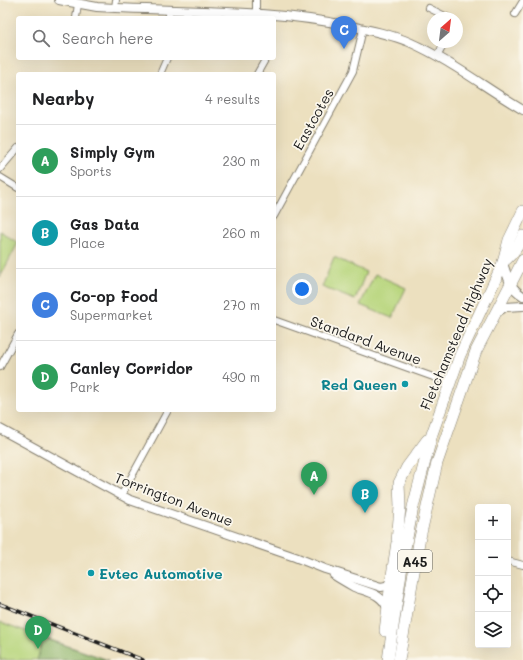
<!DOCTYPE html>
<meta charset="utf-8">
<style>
body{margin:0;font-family:Mali,sans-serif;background:#f6f6f6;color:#202124}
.controls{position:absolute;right:12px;bottom:12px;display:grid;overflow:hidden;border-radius:4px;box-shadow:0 4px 16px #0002}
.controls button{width:36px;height:36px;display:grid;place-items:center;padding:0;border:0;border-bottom:1px solid #e0e0e0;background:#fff;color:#202124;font:20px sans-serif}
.compass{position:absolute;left:427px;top:12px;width:36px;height:36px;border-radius:50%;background:#fff;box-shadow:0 4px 16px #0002;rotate:28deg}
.you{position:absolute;left:302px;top:289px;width:14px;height:14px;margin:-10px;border:3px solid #fff;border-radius:50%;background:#1a73e8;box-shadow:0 0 0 6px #1a73e833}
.badge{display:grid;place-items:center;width:26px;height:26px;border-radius:50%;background:#ea580c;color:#fff;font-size:13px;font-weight:700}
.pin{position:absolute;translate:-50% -33px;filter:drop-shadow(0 1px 2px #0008)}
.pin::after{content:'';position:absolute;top:21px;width:14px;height:12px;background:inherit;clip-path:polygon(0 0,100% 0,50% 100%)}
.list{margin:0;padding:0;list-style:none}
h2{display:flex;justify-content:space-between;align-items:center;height:52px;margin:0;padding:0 16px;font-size:17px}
h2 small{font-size:13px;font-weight:400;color:#757577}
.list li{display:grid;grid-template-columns:26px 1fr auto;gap:12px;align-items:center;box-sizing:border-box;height:72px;padding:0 16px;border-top:1px solid #e0e0e0}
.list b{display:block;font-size:15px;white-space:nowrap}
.list p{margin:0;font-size:13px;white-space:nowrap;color:#757577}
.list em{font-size:13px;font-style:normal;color:#757577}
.icon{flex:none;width:22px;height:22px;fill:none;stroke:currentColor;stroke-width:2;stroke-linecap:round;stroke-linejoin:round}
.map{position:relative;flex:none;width:523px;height:660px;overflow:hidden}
.search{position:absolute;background:#fff;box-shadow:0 4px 16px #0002;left:16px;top:16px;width:260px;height:44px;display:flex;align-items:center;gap:10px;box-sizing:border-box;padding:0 14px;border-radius:4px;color:#757577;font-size:15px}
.panel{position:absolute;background:#fff;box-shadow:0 4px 16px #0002;left:16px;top:72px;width:260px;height:340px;border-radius:4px}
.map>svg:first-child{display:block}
.green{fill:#b7d57c;stroke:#6a784c}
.forest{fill:#91b66c;stroke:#566944}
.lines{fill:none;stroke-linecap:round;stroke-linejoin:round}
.street-casing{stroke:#847e6e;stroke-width:8}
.secondary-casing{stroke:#847e6e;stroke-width:10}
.highway-casing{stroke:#847e6e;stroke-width:12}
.street{stroke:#fff;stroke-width:6}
.secondary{stroke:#fff;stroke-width:8}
.highway{stroke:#fff;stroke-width:11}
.rail-casing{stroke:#1c1c1c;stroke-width:3.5}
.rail{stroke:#fbf7ec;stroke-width:2;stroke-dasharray:6;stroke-linecap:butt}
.culture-dot{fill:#0f9aa8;stroke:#fbf7ec;stroke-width:1.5}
.labels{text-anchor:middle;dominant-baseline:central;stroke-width:3.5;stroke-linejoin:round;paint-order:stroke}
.shield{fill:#fbf7ec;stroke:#5f5e5a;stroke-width:1}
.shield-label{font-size:13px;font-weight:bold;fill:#1c1c1c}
.street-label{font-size:14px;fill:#1c1c1c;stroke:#fbf7ec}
.culture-label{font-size:14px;font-weight:bold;fill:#0d838f;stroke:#fbf7ec;text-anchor:end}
</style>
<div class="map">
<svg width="523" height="660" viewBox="0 0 523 660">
<rect width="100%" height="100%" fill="#fbf7ec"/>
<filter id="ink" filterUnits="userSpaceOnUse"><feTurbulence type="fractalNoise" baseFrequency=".025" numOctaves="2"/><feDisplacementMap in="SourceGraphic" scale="8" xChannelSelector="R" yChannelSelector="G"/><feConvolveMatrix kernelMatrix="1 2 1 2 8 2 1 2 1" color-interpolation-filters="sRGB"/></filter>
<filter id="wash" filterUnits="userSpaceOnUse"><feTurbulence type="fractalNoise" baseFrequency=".012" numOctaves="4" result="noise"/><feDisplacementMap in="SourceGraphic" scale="16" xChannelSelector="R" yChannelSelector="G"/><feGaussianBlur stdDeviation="0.9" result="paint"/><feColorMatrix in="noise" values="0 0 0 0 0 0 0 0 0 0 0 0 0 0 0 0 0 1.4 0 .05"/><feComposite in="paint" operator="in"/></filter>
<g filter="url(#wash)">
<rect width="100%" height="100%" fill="#ece0bf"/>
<g class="green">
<path d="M0 231 18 243 0 277Z"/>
<path d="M334 257 366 272 355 300 322 287Z"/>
<path d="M375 274 406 288 392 318 360 305Z"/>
<path d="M0 622 108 660H0Z"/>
</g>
<path class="forest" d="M43 638 108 660H37Z"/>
</g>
<g filter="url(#ink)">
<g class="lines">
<defs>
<g id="street">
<path d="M115 8 116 0"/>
<path d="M429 8 449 18"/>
<path d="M256 13V0"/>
<path d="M515 14 523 1"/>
<path d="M76 18 78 4"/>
<path d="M169 18V10"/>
<path d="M438 55 445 42"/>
<path d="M160 74 167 58"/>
<path d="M257 74 266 58"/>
<path d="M0 169 18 148"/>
<path d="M0 177 18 188"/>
<path d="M274 216 353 71 363 29"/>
<path d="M274 320 450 383"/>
<path d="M0 367 18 334"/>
<path d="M121 496 168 410"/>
<path d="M508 561 523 565"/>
</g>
<g id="secondary">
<path d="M59 0 97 7 115 8C194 11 273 10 350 26 370 30 390 34 409 42 450 60 484 87 523 110"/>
<path d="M503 263C508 278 509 287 523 296"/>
<path d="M496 313 505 307 523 306"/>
<path d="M0 429 130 500 295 557 325 569 381 587 386 586 391 582"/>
<path d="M334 575C340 579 347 583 354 587 366 592 382 593 387 608"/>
</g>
<g id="highway">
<path d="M503 262C512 255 518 247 523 236"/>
<path d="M385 631 391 582 397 542 400 507 399 483 407 467 427 440"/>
<path d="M388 660 404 553 413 507 432 434 460 355 503 263 509 240 523 211"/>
<path d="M399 660 419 542 437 463 476 351 523 260"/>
</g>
</defs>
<use href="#street" class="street-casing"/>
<use href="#secondary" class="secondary-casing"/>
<use href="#highway" class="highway-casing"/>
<use href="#street" class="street"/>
<use href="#secondary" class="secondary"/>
<use href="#highway" class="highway"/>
<defs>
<path id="rail" d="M0 604 143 660"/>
</defs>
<use href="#rail" class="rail-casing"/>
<use href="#rail" class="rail"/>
</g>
</g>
<g class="culture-dot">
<circle cx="405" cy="384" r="4"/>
<circle cx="91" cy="573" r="4"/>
</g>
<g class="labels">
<rect class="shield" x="398" y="550" width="34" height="22" rx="3"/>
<g class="shield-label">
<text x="415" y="561">A45</text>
</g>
<g class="street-label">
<text transform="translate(313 119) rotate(-61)">Eastcotes</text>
<text transform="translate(456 334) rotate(-67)">Fletchamstead Highway</text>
<text transform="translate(366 340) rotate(20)">Standard Avenue</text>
<text transform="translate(174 499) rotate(21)">Torrington Avenue</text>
</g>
<g class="culture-label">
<text x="397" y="384">Red Queen</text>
<text x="99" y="573" text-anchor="start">Evtec Automotive</text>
</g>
</g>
</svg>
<div class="controls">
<button>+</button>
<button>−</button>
<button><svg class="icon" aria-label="locate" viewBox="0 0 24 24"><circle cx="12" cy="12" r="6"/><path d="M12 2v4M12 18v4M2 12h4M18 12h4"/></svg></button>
<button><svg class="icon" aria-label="layers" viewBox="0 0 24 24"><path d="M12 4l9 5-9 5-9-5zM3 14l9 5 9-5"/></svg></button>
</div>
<svg class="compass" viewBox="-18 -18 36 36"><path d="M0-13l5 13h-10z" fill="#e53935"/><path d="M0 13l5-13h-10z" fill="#757577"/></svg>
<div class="you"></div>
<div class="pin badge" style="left:314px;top:495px;background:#2e9e5b">A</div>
<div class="pin badge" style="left:365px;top:513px;background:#0f9aa8">B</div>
<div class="pin badge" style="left:344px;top:49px;background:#3f7fe0">C</div>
<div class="pin badge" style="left:38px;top:649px;background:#2e9e5b">D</div>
<div class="search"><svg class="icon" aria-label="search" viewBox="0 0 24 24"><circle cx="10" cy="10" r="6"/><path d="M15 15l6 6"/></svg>Search here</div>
<section class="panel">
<h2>Nearby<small>4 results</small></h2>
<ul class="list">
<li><span class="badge" style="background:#2e9e5b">A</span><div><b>Simply Gym</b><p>Sports</p></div><em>230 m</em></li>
<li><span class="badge" style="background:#0f9aa8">B</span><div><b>Gas Data</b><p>Place</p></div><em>260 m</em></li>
<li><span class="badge" style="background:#3f7fe0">C</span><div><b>Co-op Food</b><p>Supermarket</p></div><em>270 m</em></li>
<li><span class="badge" style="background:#2e9e5b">D</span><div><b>Canley Corridor</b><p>Park</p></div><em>490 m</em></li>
</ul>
</section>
</div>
